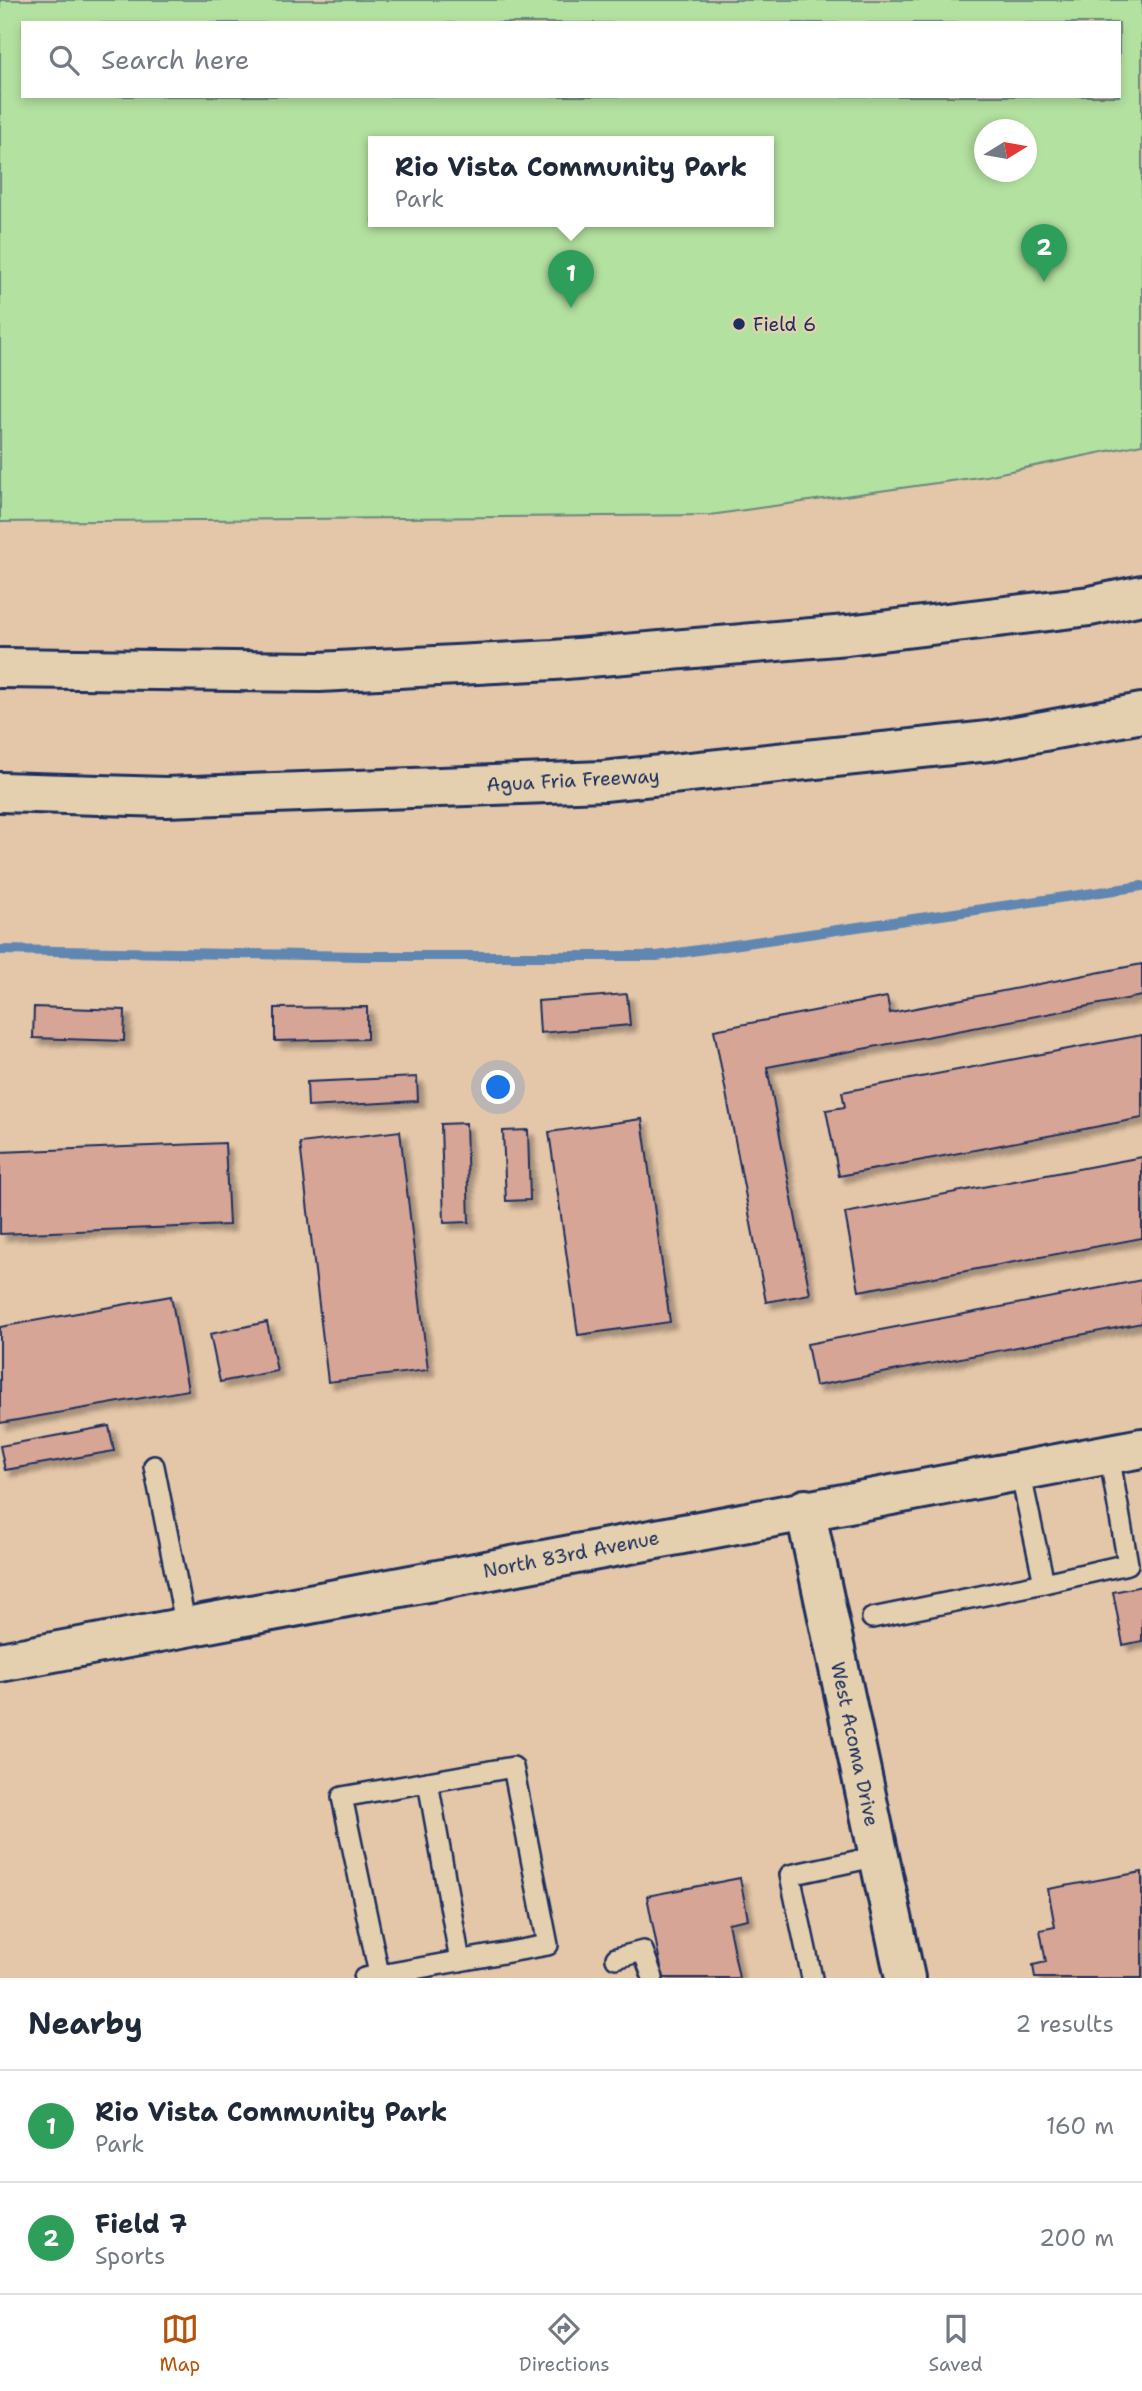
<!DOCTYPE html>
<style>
body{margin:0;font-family:"Shantell Sans",sans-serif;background:#f2f2f3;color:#1f2937}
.compass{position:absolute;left:974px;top:119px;width:63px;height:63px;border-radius:50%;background:#fff;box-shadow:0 4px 10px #0003;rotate:79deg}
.you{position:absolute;left:499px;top:1088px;width:24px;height:24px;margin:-18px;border:5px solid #fff;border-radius:50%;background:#1a73e8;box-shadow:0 0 0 10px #1a73e833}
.badge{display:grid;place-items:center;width:46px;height:46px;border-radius:50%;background:#b45309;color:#fff;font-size:23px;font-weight:700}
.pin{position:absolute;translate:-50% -58px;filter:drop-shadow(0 2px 4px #0008)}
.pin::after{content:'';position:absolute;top:37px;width:24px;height:21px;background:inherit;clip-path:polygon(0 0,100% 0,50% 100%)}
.popup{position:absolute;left:368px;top:136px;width:406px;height:91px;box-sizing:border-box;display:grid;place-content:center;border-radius:0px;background:#fff;filter:drop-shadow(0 2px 5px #0005);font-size:23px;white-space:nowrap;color:#747a83}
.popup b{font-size:26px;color:#1f2937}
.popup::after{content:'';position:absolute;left:50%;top:100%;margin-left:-14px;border:14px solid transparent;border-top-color:#fff}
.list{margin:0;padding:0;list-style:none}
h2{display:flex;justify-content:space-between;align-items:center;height:91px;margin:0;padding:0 28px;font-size:30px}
h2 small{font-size:23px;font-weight:400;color:#747a83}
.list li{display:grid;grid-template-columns:46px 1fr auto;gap:21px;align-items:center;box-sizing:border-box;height:112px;padding:0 28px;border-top:2px solid #e0e1e3}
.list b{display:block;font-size:26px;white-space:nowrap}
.list p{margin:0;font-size:23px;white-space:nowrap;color:#747a83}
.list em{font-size:23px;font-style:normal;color:#747a83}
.icon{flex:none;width:38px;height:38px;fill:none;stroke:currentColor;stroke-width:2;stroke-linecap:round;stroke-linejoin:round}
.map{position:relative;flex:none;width:1142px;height:1978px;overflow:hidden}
.search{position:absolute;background:#fff;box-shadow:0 4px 10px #0003;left:21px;right:21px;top:21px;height:77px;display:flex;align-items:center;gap:18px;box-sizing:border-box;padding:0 24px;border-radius:0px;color:#747a83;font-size:26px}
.sheet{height:315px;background:#fff}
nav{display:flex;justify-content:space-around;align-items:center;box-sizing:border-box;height:98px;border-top:2px solid #e0e1e3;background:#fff;font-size:19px;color:#747a83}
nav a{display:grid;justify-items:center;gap:4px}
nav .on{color:#b45309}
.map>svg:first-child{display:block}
.green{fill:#b3e1a0;stroke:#67887f;stroke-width:2;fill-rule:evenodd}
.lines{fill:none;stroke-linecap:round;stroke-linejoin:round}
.stream{stroke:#5f87b2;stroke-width:10}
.building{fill:#d7a595;stroke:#1b2f5e;stroke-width:2;filter:url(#shadow)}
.lane-casing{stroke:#1b2f5e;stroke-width:24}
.secondary-casing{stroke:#1b2f5e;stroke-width:44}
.primary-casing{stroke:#1b2f5e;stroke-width:44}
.highway-casing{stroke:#1b2f5e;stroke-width:44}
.lane{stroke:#e4d0ae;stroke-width:19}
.secondary{stroke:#e4d0ae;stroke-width:38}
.primary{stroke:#e4d0ae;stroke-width:38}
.highway{stroke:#e4d0ae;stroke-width:38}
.poi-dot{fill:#1b2f5e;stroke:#e4d0ae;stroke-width:2.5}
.labels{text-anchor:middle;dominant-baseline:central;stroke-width:5;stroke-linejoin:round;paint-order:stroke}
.poi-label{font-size:19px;fill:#1b2f5e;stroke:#e4d0ae;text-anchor:start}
.street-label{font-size:19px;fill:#1b2f5e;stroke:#e4d0ae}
</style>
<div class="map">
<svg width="1142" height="1978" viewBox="0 0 1142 1978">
<defs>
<filter id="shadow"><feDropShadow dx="6" dy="6" stdDeviation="2" flood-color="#0004"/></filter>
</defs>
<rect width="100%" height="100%" fill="#e4c6a8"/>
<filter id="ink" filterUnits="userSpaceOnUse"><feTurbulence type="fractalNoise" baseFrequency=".0143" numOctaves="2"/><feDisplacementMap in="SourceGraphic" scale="14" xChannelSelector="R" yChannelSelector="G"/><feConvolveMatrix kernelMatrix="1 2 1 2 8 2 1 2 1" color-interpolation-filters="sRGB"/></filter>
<g filter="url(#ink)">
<path class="green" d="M0 0H1142V444L986 476 710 515 0 522ZM23 23H1119V96H23ZM984 130H1026V172H984ZM373 142H769V222H373Z"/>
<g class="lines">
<path class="stream" d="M0 950 363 956H657L1142 886"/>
</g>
<g class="building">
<path d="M1142 964V996L767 1067 810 1294 766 1302 714 1030 887 997 890 1013Z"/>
<path d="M627 994 630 1025 540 1033 538 1001Z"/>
<path d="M34 1007 125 1010 124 1041 33 1038Z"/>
<path d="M367 1007V1039L275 1041V1008Z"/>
<path d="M1142 1035V1118L839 1176 826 1110 845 1107 842 1092Z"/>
<path d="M417 1077 418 1101 308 1107 307 1082Z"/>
<path d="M642 1119 670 1322 578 1335 549 1132Z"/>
<path d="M466 1123 469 1222 444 1223 441 1124Z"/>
<path d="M528 1130 530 1200 506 1201 503 1131Z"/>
<path d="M400 1131 428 1370 328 1382 300 1143Z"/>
<path d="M225 1143 229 1225 0 1234V1152Z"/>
<path d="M1142 1157V1238L859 1291 845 1213Z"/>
<path d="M1142 1280V1323L815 1386 807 1344Z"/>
<path d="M171 1296 188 1390 0 1423V1327Z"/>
<path d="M267 1322 277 1371 220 1382 210 1334Z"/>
<path d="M109 1426 114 1451 5 1470 0 1446Z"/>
<path d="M1142 1586V1641L1123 1645 1113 1592Z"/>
<path d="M1142 1872V1978H1035L1033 1965 1046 1962 1040 1930 1055 1927 1048 1889Z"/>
<path d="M740 1878 748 1919 728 1923 739 1978H663L647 1896Z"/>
</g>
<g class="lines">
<defs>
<g id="lane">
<path d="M154 1466 186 1627"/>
<path d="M1044 1583 1128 1564 1109 1454"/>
<path d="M872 1618 1044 1583 1020 1471"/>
<path d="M428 1782 460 1961"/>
<path d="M616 1958 643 1951 653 1978"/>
<path d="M364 1978 548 1945 513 1767 342 1797 379 1974"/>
<path d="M812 1978 790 1875 879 1856"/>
</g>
<path id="secondary" d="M805 1509 905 1978"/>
<path id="primary" d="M0 1662 1142 1448"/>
<g id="highway">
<path d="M0 668 319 672 554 660 847 635 1090 606 1142 595"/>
<path d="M0 792 166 797 604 781 989 741 1142 713"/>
</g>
</defs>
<use href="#lane" class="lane-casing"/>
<use href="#secondary" class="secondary-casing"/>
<use href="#primary" class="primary-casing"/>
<use href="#highway" class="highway-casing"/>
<use href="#lane" class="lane"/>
<use href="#secondary" class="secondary"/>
<use href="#primary" class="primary"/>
<use href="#highway" class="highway"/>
</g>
</g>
<circle class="poi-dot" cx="739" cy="324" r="7"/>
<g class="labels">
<g class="poi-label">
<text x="753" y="324">Field 6</text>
</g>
<g class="street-label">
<text transform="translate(573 780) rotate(-3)">Agua Fria Freeway</text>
<text transform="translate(571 1554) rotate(-11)">North 83rd Avenue</text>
<text transform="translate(855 1744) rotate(78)">West Acoma Drive</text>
</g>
</g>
</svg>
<svg class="compass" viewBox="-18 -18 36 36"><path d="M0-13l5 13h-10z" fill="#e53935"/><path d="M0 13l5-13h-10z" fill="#747a83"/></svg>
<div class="you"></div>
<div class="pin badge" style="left:571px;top:308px;background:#2e9e5b">1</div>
<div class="popup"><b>Rio Vista Community Park</b>Park</div>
<div class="pin badge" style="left:1044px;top:282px;background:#2e9e5b">2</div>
<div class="search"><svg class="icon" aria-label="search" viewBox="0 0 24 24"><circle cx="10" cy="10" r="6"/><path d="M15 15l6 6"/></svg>Search here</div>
</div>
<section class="sheet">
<h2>Nearby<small>2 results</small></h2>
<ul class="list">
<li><span class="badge" style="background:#2e9e5b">1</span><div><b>Rio Vista Community Park</b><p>Park</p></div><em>160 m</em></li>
<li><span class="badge" style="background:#2e9e5b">2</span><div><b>Field 7</b><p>Sports</p></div><em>200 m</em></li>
</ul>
</section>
<nav>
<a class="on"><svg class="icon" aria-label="map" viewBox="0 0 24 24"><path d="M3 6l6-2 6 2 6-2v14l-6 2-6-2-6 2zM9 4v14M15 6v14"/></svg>Map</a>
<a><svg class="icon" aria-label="directions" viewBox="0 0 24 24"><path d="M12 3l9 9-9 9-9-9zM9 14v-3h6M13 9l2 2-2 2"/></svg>Directions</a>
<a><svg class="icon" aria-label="saved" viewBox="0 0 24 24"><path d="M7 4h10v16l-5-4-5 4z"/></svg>Saved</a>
</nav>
